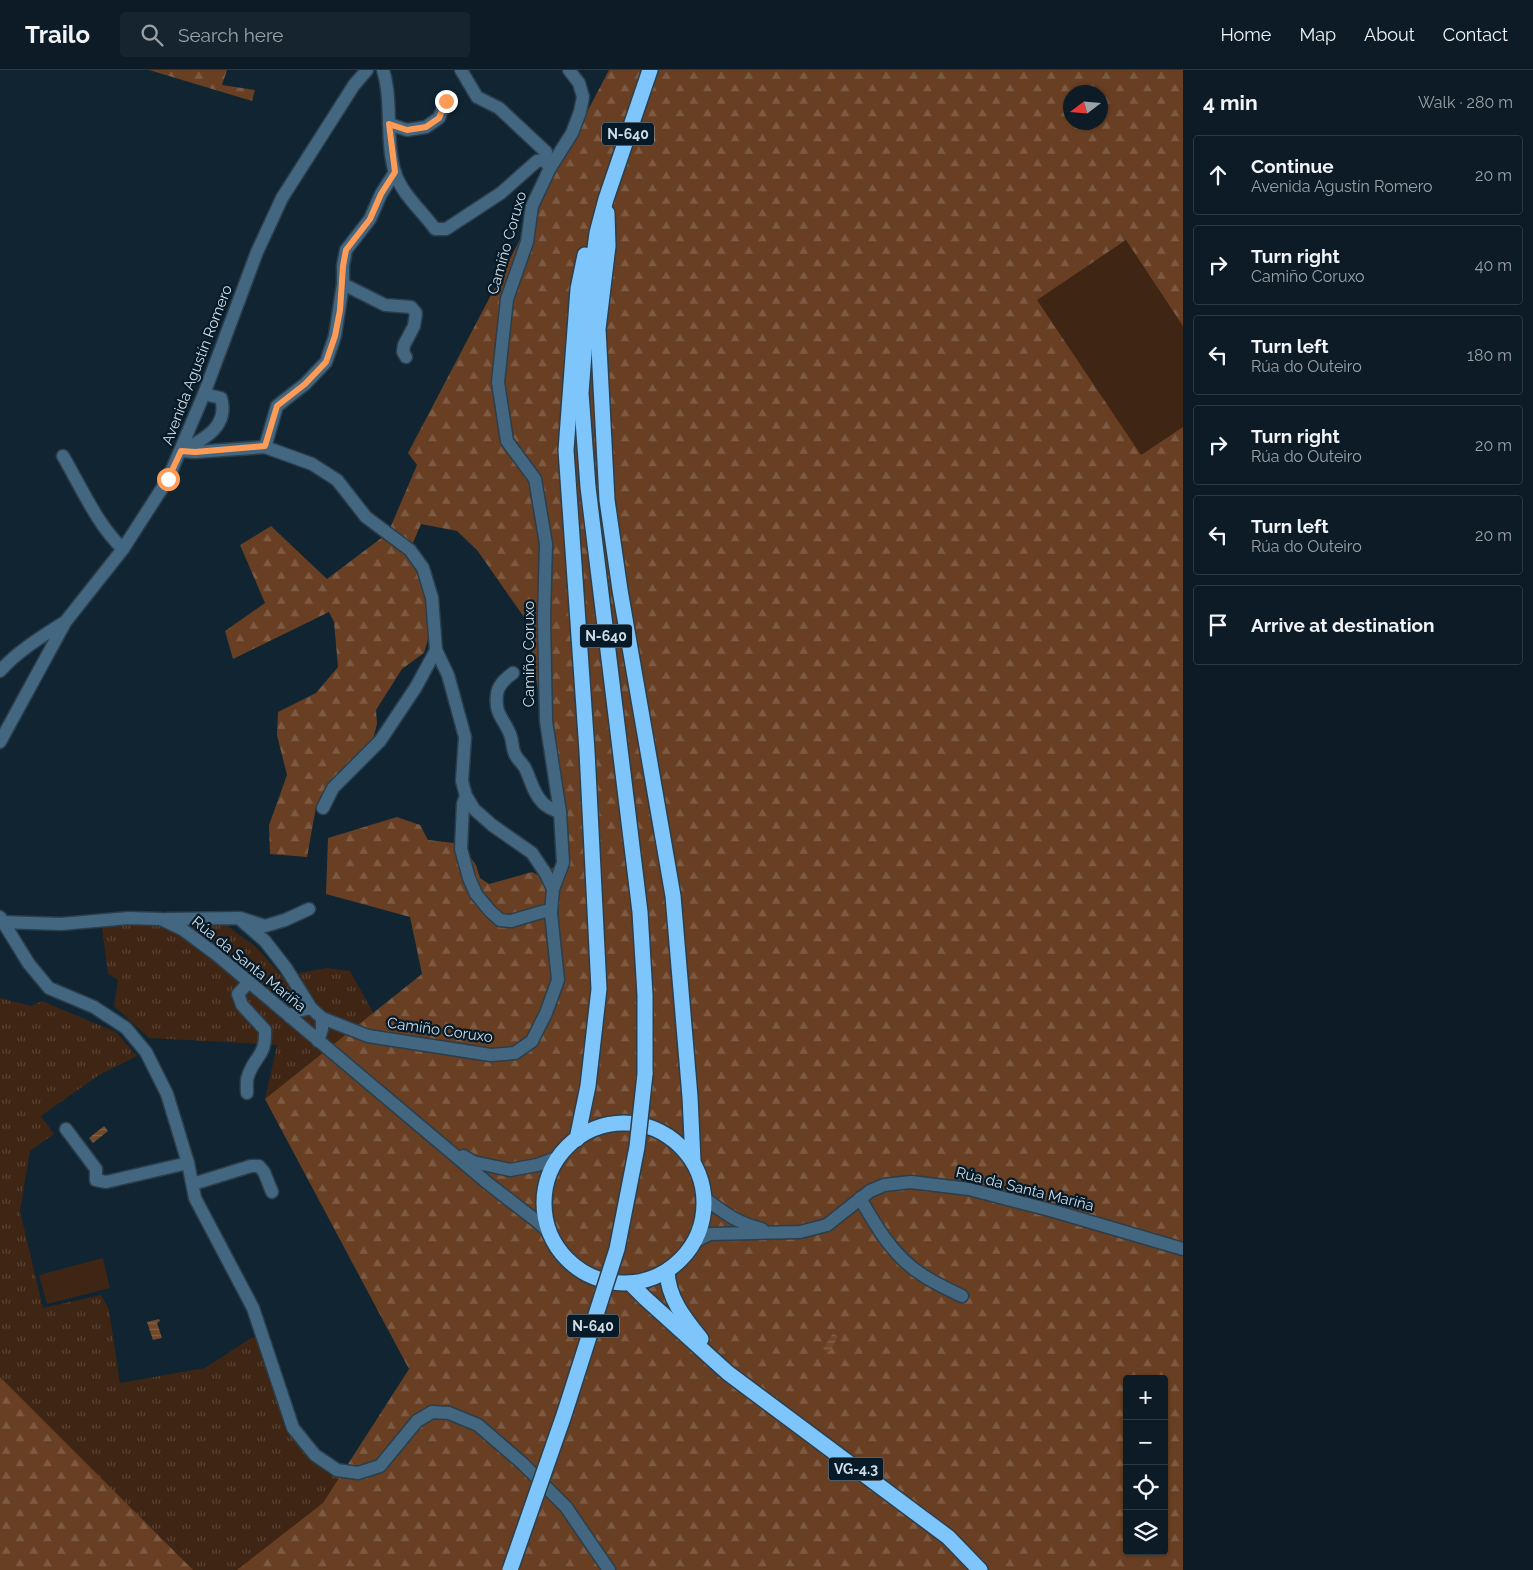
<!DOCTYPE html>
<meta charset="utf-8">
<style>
body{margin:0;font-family:Raleway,sans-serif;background:#15242e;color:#f1f3f6}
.controls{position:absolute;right:15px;bottom:15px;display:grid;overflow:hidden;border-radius:5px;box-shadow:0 1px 4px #0004}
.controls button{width:45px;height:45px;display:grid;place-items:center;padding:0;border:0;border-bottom:1px solid #2c3943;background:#0c1b26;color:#f1f3f6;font:25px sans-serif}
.compass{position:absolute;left:1063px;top:15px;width:45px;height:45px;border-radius:50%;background:#0c1b26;box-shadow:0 1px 4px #0004;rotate:254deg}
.stop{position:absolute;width:15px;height:15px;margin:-11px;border:4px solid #fe9c57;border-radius:50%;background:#fff}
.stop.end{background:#fe9c57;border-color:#fff;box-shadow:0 1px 5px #0008}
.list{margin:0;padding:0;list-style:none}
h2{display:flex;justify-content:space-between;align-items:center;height:65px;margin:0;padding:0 20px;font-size:21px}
h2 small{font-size:16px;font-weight:400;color:#9aa1a7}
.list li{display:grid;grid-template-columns:32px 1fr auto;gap:15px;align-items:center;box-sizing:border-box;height:80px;margin:0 10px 10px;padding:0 10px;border:1px solid #2c3943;border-radius:5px}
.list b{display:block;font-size:19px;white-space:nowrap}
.list p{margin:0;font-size:16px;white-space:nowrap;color:#9aa1a7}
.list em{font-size:16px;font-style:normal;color:#9aa1a7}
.icon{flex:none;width:28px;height:28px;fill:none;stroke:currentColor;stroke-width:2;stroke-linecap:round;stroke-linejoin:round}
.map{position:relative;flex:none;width:1183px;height:1500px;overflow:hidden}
header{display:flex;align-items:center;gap:30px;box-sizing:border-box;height:70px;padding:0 25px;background:#0c1b26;border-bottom:1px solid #2c3943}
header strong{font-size:24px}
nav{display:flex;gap:28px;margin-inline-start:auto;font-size:18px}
.search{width:350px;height:45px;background:#15242e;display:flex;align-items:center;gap:12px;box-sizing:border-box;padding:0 18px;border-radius:5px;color:#9aa1a7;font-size:19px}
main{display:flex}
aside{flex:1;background:#0c1b26}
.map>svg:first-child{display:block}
.grass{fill:url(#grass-tufts)}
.forest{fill:url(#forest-firs);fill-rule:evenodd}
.garden{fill:#3f2513}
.water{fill:url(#water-rules)}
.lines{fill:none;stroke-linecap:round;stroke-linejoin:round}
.minor-casing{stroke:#2b3e4b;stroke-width:15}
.highway-casing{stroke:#2b3e4b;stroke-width:18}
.minor{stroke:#436781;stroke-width:12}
.highway{stroke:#7ec5fb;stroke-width:15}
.highway-bridge-casing{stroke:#2b3e4b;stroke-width:18;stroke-linecap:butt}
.highway-bridge{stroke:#7ec5fb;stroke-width:15}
.route{stroke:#fe9c57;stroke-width:6}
.labels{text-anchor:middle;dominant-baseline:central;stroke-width:4.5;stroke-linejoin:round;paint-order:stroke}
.shield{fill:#061a28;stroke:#93a2ae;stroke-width:1}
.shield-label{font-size:14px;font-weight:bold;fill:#d0dde7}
.street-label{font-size:15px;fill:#d0dde7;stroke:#061a28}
</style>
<header>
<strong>Trailo</strong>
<div class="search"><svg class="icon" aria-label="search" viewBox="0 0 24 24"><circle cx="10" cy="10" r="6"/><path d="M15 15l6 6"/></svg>Search here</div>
<nav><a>Home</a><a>Map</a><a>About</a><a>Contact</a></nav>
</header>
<main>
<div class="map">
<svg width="1183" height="1500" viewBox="0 0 1183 1500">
<defs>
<pattern id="grass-tufts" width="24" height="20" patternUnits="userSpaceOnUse" patternTransform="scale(1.25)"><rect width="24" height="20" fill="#3f2513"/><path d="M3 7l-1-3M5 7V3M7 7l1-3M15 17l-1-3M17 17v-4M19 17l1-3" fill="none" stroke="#5a4435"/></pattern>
<pattern id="forest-firs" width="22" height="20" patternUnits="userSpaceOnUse" patternTransform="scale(1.25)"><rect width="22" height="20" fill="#683f23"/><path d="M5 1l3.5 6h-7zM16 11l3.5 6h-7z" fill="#7d5a43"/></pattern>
<pattern id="water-rules" width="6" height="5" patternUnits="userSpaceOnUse" patternTransform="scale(1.25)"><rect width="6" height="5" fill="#72482b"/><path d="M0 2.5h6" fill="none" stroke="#85624a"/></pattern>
</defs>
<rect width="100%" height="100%" fill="#102432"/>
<g class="grass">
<path d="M218 849 256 877 282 906 327 898 350 901 377 950 265 1029 277 975 149 968 114 936 118 910 108 904 101 851Z"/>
<path d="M0 928 31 936 42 931 116 962 137 986 99 1005 41 1046 54 1064 30 1081 20 1141 43 1238 101 1225 109 1240 120 1313 205 1298 251 1268 263 1267 285 1336 315 1385 358 1403 253 1500H183L0 1319Z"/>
</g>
<g class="forest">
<path d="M149 0H227L222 15 255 20 252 31Z"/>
<path d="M609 0H1183V1500H237L323 1433 409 1299 265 1029 422 904 410 847 326 824 328 768 397 747 420 755 428 770 454 773 471 788 476 795 480 808 489 814 532 802 540 806 563 791 528 553 477 480 457 461 421 454 410 480 425 523 430 563 424 583 402 599 376 640 377 654 373 669 327 715 316 737 307 787 270 784 269 755 287 705 277 665 278 642 316 623 338 597 334 552 329 542 233 589 225 561 265 533 240 475 271 456 327 509 388 463 417 395 408 383ZM1070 22H1100V52H1070ZM1127 1309H1164V1481H1127Z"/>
<path d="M0 1307 193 1500H0Z"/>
</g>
<g class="garden">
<path d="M1126 170 1183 256V357L1141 385 1037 230Z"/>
<path d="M103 1188 110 1218 47 1234 39 1205Z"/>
</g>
<g class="water">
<path d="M104 1056 108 1061 93 1073 89 1068Z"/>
<path d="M159 1249 160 1251 157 1253 162 1268 153 1270 147 1252Z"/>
<path d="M833 1263 838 1267 829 1282 823 1279Z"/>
</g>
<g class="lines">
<defs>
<g id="minor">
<path d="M383 0C393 32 385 70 395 103 402 124 422 141 435 159H446L501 123 537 91 544 90 550 98"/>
<path d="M461 0 477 27 499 38 546 82 544 90"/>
<path d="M389 54 407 60 426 57 439 48 446 31"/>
<path d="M343 214 385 235 411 237 416 243 414 256 404 275 403 282 406 287"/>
<path d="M265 377 277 336 305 314 326 292 335 266 343 214V196L346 180 370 149 381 124 395 102"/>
<path d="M183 380C205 369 229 356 221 328L204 324"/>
<path d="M181 381 195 382 265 377 312 394 337 410 366 447 410 480 423 498 432 528 436 580 416 617 380 671 333 718 323 738"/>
<path d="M63 386C80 415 98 456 123 479"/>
<path d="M436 580 448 605 465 667 462 711 466 726 474 739 492 755 532 783 546 804 553 819"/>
<path d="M0 601C18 581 41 567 63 553"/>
<path d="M513 603C506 608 498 615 497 624 494 646 506 650 511 667 513 674 512 680 516 686 518 690 523 694 525 698 531 710 533 723 543 733 548 738 553 740 560 742"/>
<path d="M0 672 66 551 123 479 168 409 204 324 257 182 282 128 354 15 367 0"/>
<path d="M466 726 463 734 461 779 469 808 476 824 490 841 500 850 511 851 545 841 551 843"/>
<path d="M0 847 29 894 49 918 94 937 126 958 146 982 167 1024 188 1093 195 1128 253 1238 293 1358 315 1385 337 1400 358 1403 380 1396 417 1351 432 1342 449 1343 478 1355 522 1393 566 1437 609 1500"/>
<path d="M166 849 240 848 265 856 285 850 309 839"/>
<path d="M242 851 265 871 286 898 311 938"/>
<path d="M0 852 61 854 129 848 161 849 182 859 217 885 490 1115 538 1152 550 1163"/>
<path d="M290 947 296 941 311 938 322 948V959L318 971"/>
<path d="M322 948 368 966 491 985 515 983 532 971 546 943 558 910 551 843 553 819 563 793 560 742 546 651 544 547 546 474 535 409 507 371 498 312 507 229 527 172 532 136 550 98 572 63 580 42 583 27 579 13 569 0"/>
<path d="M247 1023C247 1017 246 1011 248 1006 255 985 266 987 265 960L242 935 238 924 249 912"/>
<path d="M66 1059 96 1099V1110L106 1112 188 1093"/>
<path d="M463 1086 473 1092 510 1100 537 1095 559 1087"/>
<path d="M193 1114 251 1096H259L264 1102 272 1122"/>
<path d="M704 1128C725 1143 736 1153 762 1159"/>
<path d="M860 1128C876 1156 893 1186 921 1204 934 1213 948 1219 962 1226"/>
<path d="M694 1172 710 1164 800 1162 827 1155 870 1121 884 1115 911 1112 969 1119 1050 1140 1183 1179"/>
</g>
<g id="highway">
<path d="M607 143 608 176 598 259 607 430 620 520 673 826 690 1027 693 1091"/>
<path d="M645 1004V925L640 842 588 417 581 323 588 231 597 163 606 129 650 0"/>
<circle cx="624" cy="1133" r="80"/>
<path d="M577 1069 588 1016 599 919 587 681 566 380 578 219 585 185"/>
<path d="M667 1201C668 1228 684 1248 701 1269"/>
<path d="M630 1213 645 1228 728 1303 948 1467 980 1500"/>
</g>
</defs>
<use href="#minor" class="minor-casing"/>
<use href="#highway" class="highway-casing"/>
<use href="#minor" class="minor"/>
<use href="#highway" class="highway"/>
<defs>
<path id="highway-bridge" d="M510 1500 564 1345 617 1179 637 1077 645 1004"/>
</defs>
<use href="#highway-bridge" class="highway-bridge-casing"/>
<use href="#highway-bridge" class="highway-bridge"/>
</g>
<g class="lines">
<path class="route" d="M168 409 181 381 195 382 265 376 277 336 305 314 326 292 335 266 340 240 343 196 346 180 370 149 381 124 395 102 389 54 407 60 426 57 439 48 446 31"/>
</g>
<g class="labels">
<g class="shield">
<rect x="602" y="52.5" width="52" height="23" rx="4"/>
<rect x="580" y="554.5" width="52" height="23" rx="4"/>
<rect x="567" y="1244.5" width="52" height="23" rx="4"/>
<rect x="828.5" y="1387.5" width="55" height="23" rx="4"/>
</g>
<g class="shield-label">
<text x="628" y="64">N-640</text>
<text x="606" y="566">N-640</text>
<text x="593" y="1256">N-640</text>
<text x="856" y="1399">VG-4.3</text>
</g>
<g class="street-label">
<text transform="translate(507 173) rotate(-74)">Camiño Coruxo</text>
<text transform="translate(197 295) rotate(-69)">Avenida Agustín Romero</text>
<text transform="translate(529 584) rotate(-90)">Camiño Coruxo</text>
<text transform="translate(249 894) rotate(39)">Rúa da Santa Mariña</text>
<text transform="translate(440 960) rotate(8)">Camiño Coruxo</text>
<text transform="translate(1025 1119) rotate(14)">Rúa da Santa Mariña</text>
</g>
</g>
</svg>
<div class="controls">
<button>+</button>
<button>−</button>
<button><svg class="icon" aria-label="locate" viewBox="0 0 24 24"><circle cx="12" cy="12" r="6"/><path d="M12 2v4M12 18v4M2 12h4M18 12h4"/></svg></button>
<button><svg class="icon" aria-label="layers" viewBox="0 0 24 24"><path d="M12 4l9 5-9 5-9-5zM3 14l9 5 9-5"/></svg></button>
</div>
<svg class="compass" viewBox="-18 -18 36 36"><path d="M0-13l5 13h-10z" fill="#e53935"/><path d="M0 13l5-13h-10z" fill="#9aa1a7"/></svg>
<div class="stop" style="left:168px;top:409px"></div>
<div class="stop end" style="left:446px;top:31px"></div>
</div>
<aside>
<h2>4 min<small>Walk · 280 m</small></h2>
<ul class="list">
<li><svg class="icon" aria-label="ahead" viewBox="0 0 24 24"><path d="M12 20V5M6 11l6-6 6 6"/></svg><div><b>Continue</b><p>Avenida Agustín Romero</p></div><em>20 m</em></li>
<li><svg class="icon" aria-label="right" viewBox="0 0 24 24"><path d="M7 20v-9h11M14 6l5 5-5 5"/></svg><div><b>Turn right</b><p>Camiño Coruxo</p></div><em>40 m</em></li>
<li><svg class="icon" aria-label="left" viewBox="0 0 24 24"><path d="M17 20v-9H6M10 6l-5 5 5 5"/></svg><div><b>Turn left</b><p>Rúa do Outeiro</p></div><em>180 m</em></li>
<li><svg class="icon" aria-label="right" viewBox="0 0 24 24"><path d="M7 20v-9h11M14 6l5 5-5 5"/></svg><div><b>Turn right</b><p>Rúa do Outeiro</p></div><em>20 m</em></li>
<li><svg class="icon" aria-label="left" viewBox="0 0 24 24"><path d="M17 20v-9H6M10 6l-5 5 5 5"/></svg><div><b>Turn left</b><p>Rúa do Outeiro</p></div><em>20 m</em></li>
<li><svg class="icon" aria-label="arrive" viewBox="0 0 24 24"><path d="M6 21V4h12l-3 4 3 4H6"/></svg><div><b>Arrive at destination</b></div></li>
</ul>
</aside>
</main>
